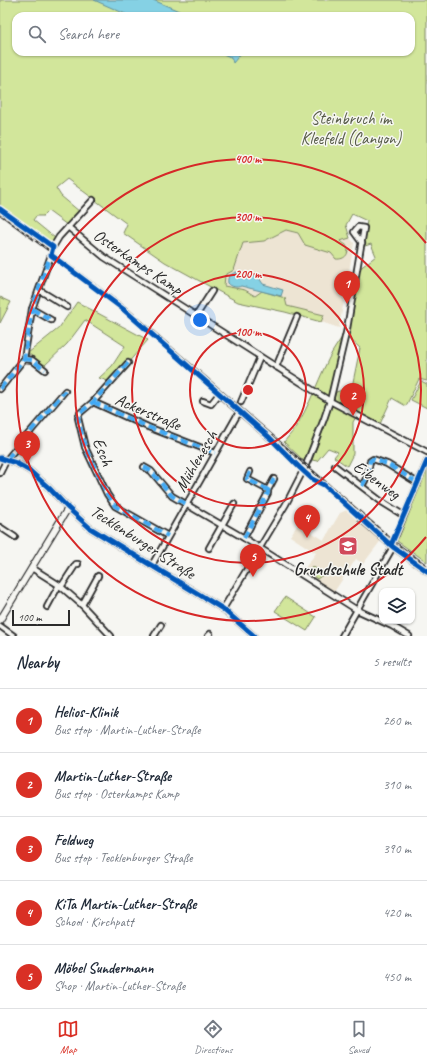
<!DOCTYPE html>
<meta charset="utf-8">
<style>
body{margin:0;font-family:Caveat,sans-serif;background:#f2f2f3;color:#1f2937}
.controls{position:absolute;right:12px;bottom:12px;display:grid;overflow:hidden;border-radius:8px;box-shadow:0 1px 3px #0004}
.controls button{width:36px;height:36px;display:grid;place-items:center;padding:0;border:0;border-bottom:1px solid #e0e1e3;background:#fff;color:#1f2937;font:20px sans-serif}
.scale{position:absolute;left:12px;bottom:10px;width:58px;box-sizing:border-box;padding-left:4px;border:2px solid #2b2b2b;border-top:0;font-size:11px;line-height:14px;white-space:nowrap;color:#2b2b2b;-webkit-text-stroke:3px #f6f6f2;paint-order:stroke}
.you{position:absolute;left:200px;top:320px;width:14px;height:14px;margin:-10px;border:3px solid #fff;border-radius:50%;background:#1a73e8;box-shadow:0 0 0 6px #1a73e833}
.badge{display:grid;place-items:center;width:26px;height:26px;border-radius:50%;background:#d93025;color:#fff;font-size:13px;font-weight:700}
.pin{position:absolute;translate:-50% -33px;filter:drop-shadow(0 1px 2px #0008)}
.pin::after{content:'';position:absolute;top:21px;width:14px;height:12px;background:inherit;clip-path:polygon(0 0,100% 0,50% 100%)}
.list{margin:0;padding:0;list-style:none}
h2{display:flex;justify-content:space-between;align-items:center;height:52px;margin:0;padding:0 16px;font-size:17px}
h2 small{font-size:13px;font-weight:400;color:#747a83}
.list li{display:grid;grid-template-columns:26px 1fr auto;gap:12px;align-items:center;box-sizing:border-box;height:64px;padding:0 16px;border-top:1px solid #e0e1e3}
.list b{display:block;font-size:15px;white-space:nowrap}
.list p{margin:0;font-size:13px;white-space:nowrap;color:#747a83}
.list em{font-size:13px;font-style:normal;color:#747a83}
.icon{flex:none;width:22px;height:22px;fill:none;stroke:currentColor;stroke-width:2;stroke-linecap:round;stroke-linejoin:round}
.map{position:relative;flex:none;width:427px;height:636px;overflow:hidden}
.search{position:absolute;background:#fff;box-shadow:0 1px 3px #0004;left:12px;right:12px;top:12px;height:44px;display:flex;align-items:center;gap:10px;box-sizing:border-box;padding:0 14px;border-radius:12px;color:#747a83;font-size:15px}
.sheet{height:372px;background:#fff}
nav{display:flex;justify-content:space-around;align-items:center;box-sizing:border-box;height:56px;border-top:1px solid #e0e1e3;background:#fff;font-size:11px;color:#747a83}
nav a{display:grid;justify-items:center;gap:2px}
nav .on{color:#d93025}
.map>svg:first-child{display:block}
.built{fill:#ede4d3}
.green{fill:#d2e69b;stroke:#7e8863;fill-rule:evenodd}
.water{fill:#85d1e4;stroke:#618f9a}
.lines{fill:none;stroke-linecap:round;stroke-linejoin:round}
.minor-casing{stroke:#2b2b2b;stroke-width:8}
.tertiary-casing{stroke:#2b2b2b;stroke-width:8}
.minor{stroke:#f6f6f2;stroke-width:4.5}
.tertiary{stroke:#f6f6f2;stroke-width:5.5}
.rail-casing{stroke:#2b2b2b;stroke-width:2.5}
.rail{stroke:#f6f6f2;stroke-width:1;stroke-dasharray:3;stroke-linecap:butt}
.quiet{stroke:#3fa9f5;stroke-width:4;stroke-dasharray:8 4;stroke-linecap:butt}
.cycleway-casing{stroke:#f6f6f2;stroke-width:8}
.cycleway{stroke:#0057b8;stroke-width:5}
.ring{fill:none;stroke:#d62828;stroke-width:2}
.labels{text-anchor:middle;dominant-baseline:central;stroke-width:3;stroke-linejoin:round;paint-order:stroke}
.park-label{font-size:17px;fill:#555a47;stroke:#f6f6f2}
.street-label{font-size:17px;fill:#2b2b2b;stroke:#f6f6f2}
.poi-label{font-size:17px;font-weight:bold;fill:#2b2b2b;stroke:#f6f6f2}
.centre{fill:#d62828;stroke:#f6f6f2;stroke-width:2}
.ring-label{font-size:12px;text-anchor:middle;font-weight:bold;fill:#d62828;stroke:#f6f6f2;stroke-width:3;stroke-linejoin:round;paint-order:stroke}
</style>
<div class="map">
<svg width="427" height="636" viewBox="0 0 427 636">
<rect width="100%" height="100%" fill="#f6f6f2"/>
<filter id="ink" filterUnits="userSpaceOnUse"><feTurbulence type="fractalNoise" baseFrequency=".025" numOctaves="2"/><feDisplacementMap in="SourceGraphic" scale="8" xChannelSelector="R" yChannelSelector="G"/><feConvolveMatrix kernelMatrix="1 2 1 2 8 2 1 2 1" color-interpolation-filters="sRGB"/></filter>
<g filter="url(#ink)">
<g class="built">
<path d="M286 230 334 243 350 238 354 243 339 328 321 322 323 315 287 306 255 296 245 290 224 286V274L234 270 243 243 264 241Z"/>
<path d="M347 510 382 539 363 564 356 559 334 592 302 572 316 553 290 536 298 524 324 540 340 513Z"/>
</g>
<g class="green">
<path d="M0 0H427V381L419 379 406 406 392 398 380 424 359 412 353 422V454L347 466 334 457 338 452 328 448 317 461 312 460 332 406 336 392 352 387 360 348 351 340 347 339 358 279 359 269 376 256 371 244 362 247 367 221 352 214 346 225 350 238 340 241 346 245C351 253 345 260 336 259L331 253 305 245 298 233 286 230 264 241 243 243 234 270 225 275 224 286 245 290 255 296 262 291 285 298 287 306 324 315 321 322 285 312 238 302 165 262 123 233 127 224 67 179 56 188 61 196 80 212 67 225 48 211 43 216H36L33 220 55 238 52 244 0 207ZM16 16H411V52H16Z"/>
<path d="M0 297 11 302 0 323Z"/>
<path d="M77 302 148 340 111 382 99 378 112 366 125 346 85 320 67 344 44 366 28 353 59 328Z"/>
<path d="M344 334 328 402 304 461 284 442C306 418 315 386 329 358 333 350 339 342 344 334Z"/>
<path d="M421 381 427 384V408L411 400Z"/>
<path d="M427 467V562L397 541Z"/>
<path d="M312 566 324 574 317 579 308 572Z"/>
<path d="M285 597 316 617 307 631 275 611Z"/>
</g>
<g class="water">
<path d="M94 0H153L191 16H130Z"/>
<path d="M217 52H242L233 63C232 55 224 55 217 52Z"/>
<path d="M236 272 245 274 246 275 242 278 247 279 251 276 259 278 263 284 283 290 281 296 241 286C237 288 231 287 228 283 227 276 230 275 236 272Z"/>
</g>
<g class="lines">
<defs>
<g id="minor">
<path d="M68 227 104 257 330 401 427 452"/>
<path d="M53 247 59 237 93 200"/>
<path d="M39 290 67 307"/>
<path d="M32 309 51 320"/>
<path d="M196 316 212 291"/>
<path d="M24 359 32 360 45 370"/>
<path d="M128 363 93 402 80 413 78 418 85 447 107 494 115 506 168 536"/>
<path d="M276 367 297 317"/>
<path d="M0 389 24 359 32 309 51 255"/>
<path d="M203 401 211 404 219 394 270 438"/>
<path d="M93 402 148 427 215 453"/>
<path d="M241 402 260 357"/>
<path d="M335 466 382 502 403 515"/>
<path d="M144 467 151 471 172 496 244 538 357 610 392 626 409 636"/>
<path d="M250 472 247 479 268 490"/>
<path d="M0 473 7 459 65 391"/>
<path d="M362 486 367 477 370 461 373 459 387 464 418 483"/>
<path d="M361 519 393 547 427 571"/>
<path d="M0 527 15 537"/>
<path d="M396 535 427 461"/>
<path d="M244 538 268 493V490L274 479"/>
<path d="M209 548 234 504"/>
<path d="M152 565 239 412"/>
<path d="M32 568 59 585 82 605 111 636"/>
<path d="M61 587 76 564H78"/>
<path d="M82 605 98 576"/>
<path d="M47 607 59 585"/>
<path d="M223 609 286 504 306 465 324 419 330 401 347 329 364 228 358 227 354 232 362 243"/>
<path d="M0 626 14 636"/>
<path d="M154 636 161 625"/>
<path d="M208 636 210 634"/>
<path d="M342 636 393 547"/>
</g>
<g id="tertiary">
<path d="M0 458 16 463 30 471 49 488 68 508 90 528 223 609 254 636"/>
<path d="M0 620 68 508"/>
</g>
</defs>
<use href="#minor" class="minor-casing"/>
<use href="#tertiary" class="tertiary-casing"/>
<use href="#minor" class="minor"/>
<use href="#tertiary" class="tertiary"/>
<defs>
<path id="rail" d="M0 214 125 307 393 541 427 566"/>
</defs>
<use href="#rail" class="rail-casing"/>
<use href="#rail" class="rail"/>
<g class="quiet">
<path d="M32 309 51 320"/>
<path d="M24 359 32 360 45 370"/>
<path d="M128 363 93 402 80 413 78 418 85 447 107 494 115 506 168 536"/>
<path d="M0 389 24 359 32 309 51 253"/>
<path d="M93 402 148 427 215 453"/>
<path d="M7 459 65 391"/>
<path d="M144 467 151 471 172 496 186 504"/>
<path d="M250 472 247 479 268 490"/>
<path d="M362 486 367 477 370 461 373 459 387 464 418 483"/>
<path d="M244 538 268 493V490L274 479"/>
</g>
<defs>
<g id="cycleway">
<path d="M0 209 53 247 51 255 123 309 270 438 300 468 312 479 324 485 393 547 427 571"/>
<path d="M0 458 16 463 30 471 49 488 68 508 90 528 223 609 254 636"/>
<path d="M391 545 427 461"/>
</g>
</defs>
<use href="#cycleway" class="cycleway-casing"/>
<use href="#cycleway" class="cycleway"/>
</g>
</g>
<g class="ring">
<circle cx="248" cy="390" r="58"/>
<circle cx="248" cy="390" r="116"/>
<circle cx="248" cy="390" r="173"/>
<path d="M426 537A231 231 0 1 1 426 243"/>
</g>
<defs>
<symbol id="school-square" viewBox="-11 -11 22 22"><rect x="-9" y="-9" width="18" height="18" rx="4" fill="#d1495b" stroke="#f6f6f2"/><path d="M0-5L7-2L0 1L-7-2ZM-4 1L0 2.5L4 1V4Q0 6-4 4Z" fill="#fff"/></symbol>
</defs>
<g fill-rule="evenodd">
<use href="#school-square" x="337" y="535" width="22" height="22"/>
</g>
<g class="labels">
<g class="park-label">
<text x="351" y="118">Steinbruch im<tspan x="351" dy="20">Kleefeld (Canyon)</tspan></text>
</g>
<g class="street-label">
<text transform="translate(138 262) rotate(34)">Osterkamps Kamp</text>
<text transform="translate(148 412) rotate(23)">Ackerstraße</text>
<text transform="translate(103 452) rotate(68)">Esch</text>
<text transform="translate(196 461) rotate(-60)">Mühlenesch</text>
<text transform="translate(377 480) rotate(36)">Eibenweg</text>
<text transform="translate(143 542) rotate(33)">Tecklenburger Straße</text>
</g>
<g class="poi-label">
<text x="348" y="569">Grundschule Stadt</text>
</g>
</g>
<circle cx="248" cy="390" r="6" class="centre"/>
<g class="ring-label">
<text x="248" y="163">400 m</text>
<text x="248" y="221">300 m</text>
<text x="248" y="278">200 m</text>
<text x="248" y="336">100 m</text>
</g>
</svg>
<div class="controls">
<button><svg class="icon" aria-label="layers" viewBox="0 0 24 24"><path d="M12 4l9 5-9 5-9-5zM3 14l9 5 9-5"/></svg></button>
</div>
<div class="scale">100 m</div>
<div class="you"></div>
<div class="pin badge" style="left:347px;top:304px">1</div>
<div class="pin badge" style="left:353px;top:416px">2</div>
<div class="pin badge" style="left:27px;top:464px">3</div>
<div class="pin badge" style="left:307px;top:538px">4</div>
<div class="pin badge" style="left:253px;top:577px">5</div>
<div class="search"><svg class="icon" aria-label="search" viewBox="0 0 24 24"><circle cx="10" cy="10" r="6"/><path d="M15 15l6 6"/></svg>Search here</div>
</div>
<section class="sheet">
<h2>Nearby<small>5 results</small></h2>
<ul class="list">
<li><span class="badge">1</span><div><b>Helios-Klinik</b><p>Bus stop · Martin-Luther-Straße</p></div><em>260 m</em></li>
<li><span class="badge">2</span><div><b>Martin-Luther-Straße</b><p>Bus stop · Osterkamps Kamp</p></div><em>310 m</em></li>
<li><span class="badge">3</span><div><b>Feldweg</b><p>Bus stop · Tecklenburger Straße</p></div><em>390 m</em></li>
<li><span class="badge">4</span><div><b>KiTa Martin-Luther-Straße</b><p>School · Kirchpatt</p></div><em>420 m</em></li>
<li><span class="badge">5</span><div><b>Möbel Sundermann</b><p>Shop · Martin-Luther-Straße</p></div><em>450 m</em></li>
</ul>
</section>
<nav>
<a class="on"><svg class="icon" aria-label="map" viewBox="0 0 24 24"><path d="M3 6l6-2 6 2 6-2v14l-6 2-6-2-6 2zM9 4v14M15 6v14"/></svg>Map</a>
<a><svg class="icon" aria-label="directions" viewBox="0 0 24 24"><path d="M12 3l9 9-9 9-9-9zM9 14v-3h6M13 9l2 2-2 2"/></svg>Directions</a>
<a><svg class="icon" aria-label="saved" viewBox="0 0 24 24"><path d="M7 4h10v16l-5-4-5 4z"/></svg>Saved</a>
</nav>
